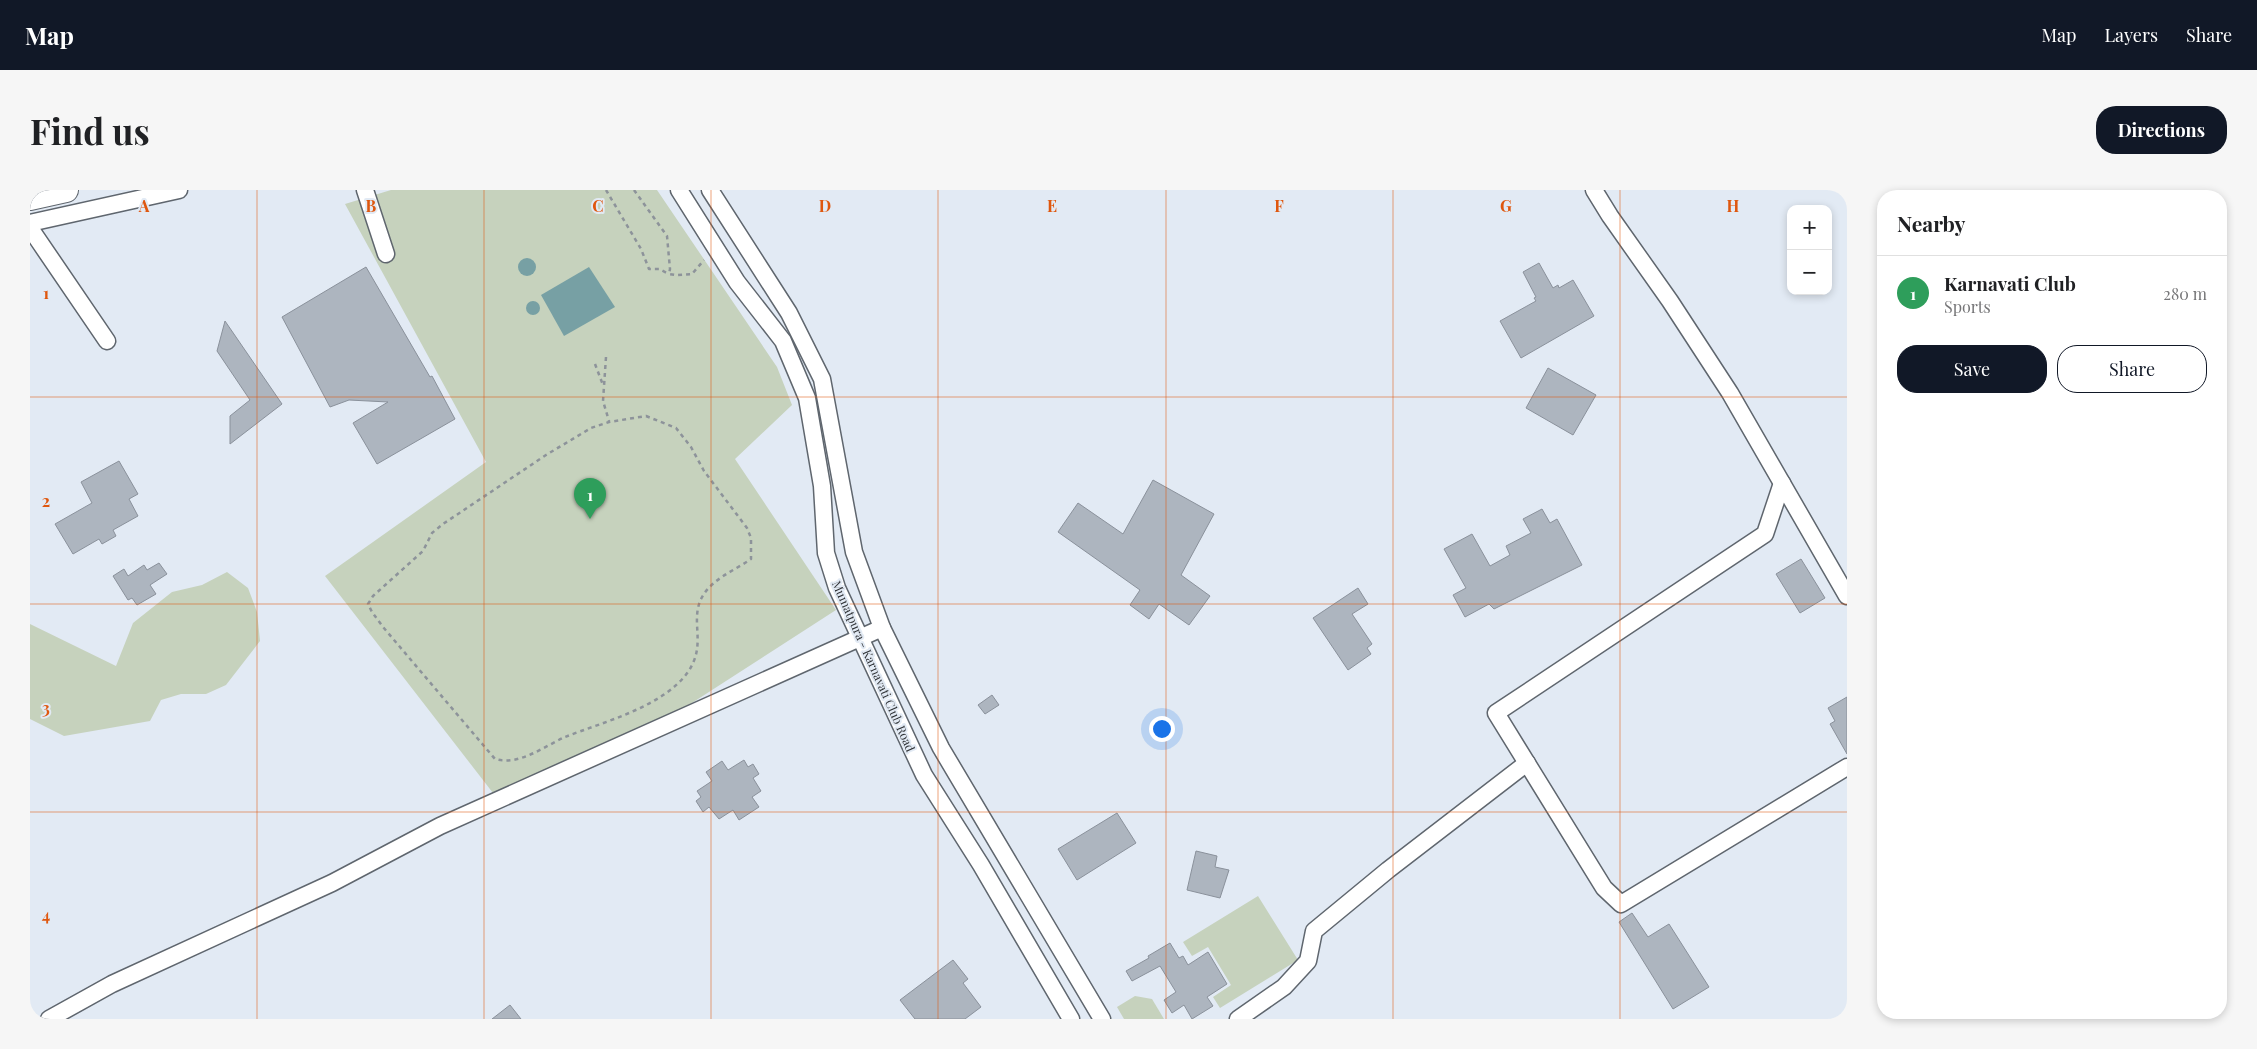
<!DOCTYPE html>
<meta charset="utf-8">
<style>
body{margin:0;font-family:"Playfair Display",serif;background:#f6f6f6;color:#202124}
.controls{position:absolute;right:15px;top:15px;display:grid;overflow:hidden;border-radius:10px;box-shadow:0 2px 8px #0003}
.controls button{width:45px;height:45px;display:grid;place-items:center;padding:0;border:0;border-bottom:1px solid #e0e0e0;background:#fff;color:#202124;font:25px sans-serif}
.you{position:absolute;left:1131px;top:538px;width:18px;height:18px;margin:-12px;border:4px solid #fff;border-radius:50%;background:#1a73e8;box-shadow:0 0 0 8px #1a73e833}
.badge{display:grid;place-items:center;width:32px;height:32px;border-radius:50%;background:#111827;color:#fff;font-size:16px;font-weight:700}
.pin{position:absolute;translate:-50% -41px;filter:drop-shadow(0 1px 2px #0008)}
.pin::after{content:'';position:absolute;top:26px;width:18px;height:15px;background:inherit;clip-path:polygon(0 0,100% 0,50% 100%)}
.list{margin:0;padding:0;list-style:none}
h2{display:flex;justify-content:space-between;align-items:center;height:65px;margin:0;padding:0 20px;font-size:21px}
h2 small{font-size:16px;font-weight:400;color:#757577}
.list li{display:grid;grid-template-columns:32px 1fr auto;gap:15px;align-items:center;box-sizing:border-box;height:75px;padding:0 20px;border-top:1px solid #e0e0e0}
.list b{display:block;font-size:19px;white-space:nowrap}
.list p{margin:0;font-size:16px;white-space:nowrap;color:#757577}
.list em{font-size:16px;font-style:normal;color:#757577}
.actions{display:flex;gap:10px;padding:15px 20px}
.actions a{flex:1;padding:11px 0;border:1px solid #111827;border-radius:20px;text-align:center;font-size:18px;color:#111827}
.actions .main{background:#111827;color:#fff}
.map{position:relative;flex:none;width:1817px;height:829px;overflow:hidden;border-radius:20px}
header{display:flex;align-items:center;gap:30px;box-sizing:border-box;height:70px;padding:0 25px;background:#111827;color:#fff}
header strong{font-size:24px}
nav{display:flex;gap:28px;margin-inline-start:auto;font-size:18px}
.intro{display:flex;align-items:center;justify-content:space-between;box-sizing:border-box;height:120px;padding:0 30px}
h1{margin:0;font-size:35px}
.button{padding:12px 22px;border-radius:20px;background:#111827;color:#fff;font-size:18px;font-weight:700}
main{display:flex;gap:30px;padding:0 30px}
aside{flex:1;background:#fff;border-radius:20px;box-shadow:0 2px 8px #0003}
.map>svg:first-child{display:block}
.green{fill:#c6d2bd}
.water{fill:#77a0a4}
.building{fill:#adb5bf;stroke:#8a919b}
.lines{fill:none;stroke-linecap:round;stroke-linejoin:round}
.minor-casing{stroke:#5f666e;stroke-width:19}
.highway-casing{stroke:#5f666e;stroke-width:26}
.path{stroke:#8d939a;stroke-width:2.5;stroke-dasharray:4 4;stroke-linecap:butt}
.minor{stroke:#fff;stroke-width:16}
.highway{stroke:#fff;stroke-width:24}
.grid{fill:none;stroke:#df570e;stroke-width:1;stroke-opacity:0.55}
.labels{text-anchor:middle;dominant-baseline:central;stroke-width:4;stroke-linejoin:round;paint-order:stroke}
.street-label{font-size:12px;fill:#2f3236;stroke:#e2eaf4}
.grid-label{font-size:16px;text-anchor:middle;font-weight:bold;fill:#df570e;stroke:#e2eaf4;stroke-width:4;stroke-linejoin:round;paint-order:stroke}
</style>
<header>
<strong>Map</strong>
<nav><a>Map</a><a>Layers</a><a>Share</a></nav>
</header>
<div class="intro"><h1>Find us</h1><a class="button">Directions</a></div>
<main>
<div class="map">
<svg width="1817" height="829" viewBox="0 0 1817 829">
<rect width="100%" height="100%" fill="#e2eaf4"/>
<g class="green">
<path d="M361 0H627L747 177 762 215 705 269 806 420 651 520 463 603 295 386 456 272 315 14Z"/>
<path d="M197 382 218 398 227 422 230 451 196 495 176 504H151L131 510 120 531 34 546 0 529V434L86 476 103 433 142 402 172 395Z"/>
<path d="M1228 706 1268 770 1190 818 1183 807 1201 795 1178 757 1162 766 1153 752Z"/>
<path d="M1105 806 1122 809 1134 829H1094L1087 817Z"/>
</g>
<g class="water">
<circle cx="497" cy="77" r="9"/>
<path d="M559 77 585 117 534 146 511 105Z"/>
<circle cx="503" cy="118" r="7"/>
</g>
<g class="building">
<path d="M1509 73 1523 98 1528 95 1529 98 1543 90 1564 126 1491 168 1470 131 1506 111 1504 108 1506 107 1493 82Z"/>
<path d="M336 77 400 187 402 186 425 229 347 274 323 233 358 212 319 210 300 217 252 127Z"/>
<path d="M195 131 252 214 200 254V226L220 210 187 161Z"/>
<path d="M1518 178 1566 205 1543 245 1496 218Z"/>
<path d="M89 271 108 304 99 309 108 326 83 340 86 346 72 354 69 349 43 364 25 334 62 313 51 292Z"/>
<path d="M1123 290 1184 324 1151 385 1180 406 1159 435 1129 414 1119 429 1100 415 1110 400 1028 342 1048 313 1093 344Z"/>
<path d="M1512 319 1520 333 1527 329 1552 375 1464 419 1459 414 1435 427 1423 405 1436 398 1414 359 1442 344 1460 376 1480 365 1476 356 1501 343 1493 329Z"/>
<path d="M1771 369 1795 408 1770 423 1746 384Z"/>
<path d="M129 373 137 384 120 395 126 404 107 415 102 408 98 410 83 386 94 379 98 386 114 375 117 380Z"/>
<path d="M1328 398 1338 414 1322 424 1342 454 1337 458 1341 464 1318 480 1283 428Z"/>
<path d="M962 505 969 515 955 524 948 515Z"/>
<path d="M1817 507V564L1800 534 1805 531 1798 518Z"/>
<path d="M714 570 718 577 723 574 729 584 723 588 731 601 722 607 729 617 709 630 703 620 689 629 679 617 673 622 666 611 671 607 667 601 682 591 676 582 692 571 698 580Z"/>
<path d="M1087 623 1106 653 1047 690 1028 659Z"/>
<path d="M1166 661 1187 666 1185 677 1199 680 1190 708 1157 700Z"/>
<path d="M1602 723 1618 747 1639 734 1679 797 1643 819 1589 732Z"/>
<path d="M1140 753 1149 768 1153 766 1158 775 1178 762 1197 794 1177 807 1183 816 1162 829 1154 815 1142 823 1134 810 1146 802 1130 776 1102 791 1096 781 1119 768 1118 766Z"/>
<path d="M923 770 938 789 933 793 951 817 935 829H885L870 810Z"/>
<path d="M480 815 491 829H462Z"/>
</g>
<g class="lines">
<defs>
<g id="minor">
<path d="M335 0 356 64"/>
<path d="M649 0 707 92 753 151 777 208 792 296 796 363 807 398 894 585 951 675 1041 829"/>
<path d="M680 0 759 123 792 189 824 362 852 438 911 558 1072 829"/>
<path d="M1564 0 1580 26 1640 111 1700 203 1817 406"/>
<path d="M0 33 149 0"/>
<path d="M0 38 77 151"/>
<path d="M1752 293 1735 344 1466 523 1574 698 1591 714 1817 577"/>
<path d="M19 829 82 794 302 693 410 636 852 438"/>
<path d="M1208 829 1254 797 1278 771 1284 741 1358 680 1497 573"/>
</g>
<path id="highway" d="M0 8 36 0"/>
</defs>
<use href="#minor" class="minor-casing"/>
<use href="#highway" class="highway-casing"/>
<g class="path">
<path d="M576 0 611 59 619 79H629L639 84"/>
<path d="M604 0 637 46 640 79 639 84 647 85 662 84 674 70"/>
<path d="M576 167 573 211 579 231"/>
<path d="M565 174 573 195"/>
<path d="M616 226 646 238 661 257 674 281 717 338 721 348V369C704 381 681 389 671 409 660 433 677 454 658 482 633 517 573 532 535 547 513 557 489 576 465 569L353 437 342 422 338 414 343 406 393 361 402 343 413 334 516 265 561 238 579 232Z"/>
</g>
<use href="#minor" class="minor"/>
<use href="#highway" class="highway"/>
</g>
<path class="grid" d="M227 0V829M454 0V829M681 0V829M908 0V829M1136 0V829M1363 0V829M1590 0V829M0 207H1817M0 414H1817M0 622H1817"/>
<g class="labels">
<g class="street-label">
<text transform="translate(844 476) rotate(66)">Mumatpura - Karnavati Club Road</text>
</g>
</g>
<g class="grid-label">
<text x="114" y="22">A</text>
<text x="341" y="22">B</text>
<text x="568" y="22">C</text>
<text x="795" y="22">D</text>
<text x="1022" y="22">E</text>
<text x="1249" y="22">F</text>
<text x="1476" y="22">G</text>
<text x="1703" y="22">H</text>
<text x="16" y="109">1</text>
<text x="16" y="317">2</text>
<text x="16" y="524">3</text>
<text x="16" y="731">4</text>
</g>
</svg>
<div class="controls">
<button>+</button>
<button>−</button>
</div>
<div class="you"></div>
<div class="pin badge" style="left:560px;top:329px;background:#2e9e5b">1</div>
</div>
<aside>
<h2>Nearby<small></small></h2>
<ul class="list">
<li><span class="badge" style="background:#2e9e5b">1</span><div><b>Karnavati Club</b><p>Sports</p></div><em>280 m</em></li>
</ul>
<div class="actions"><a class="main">Save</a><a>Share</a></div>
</aside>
</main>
